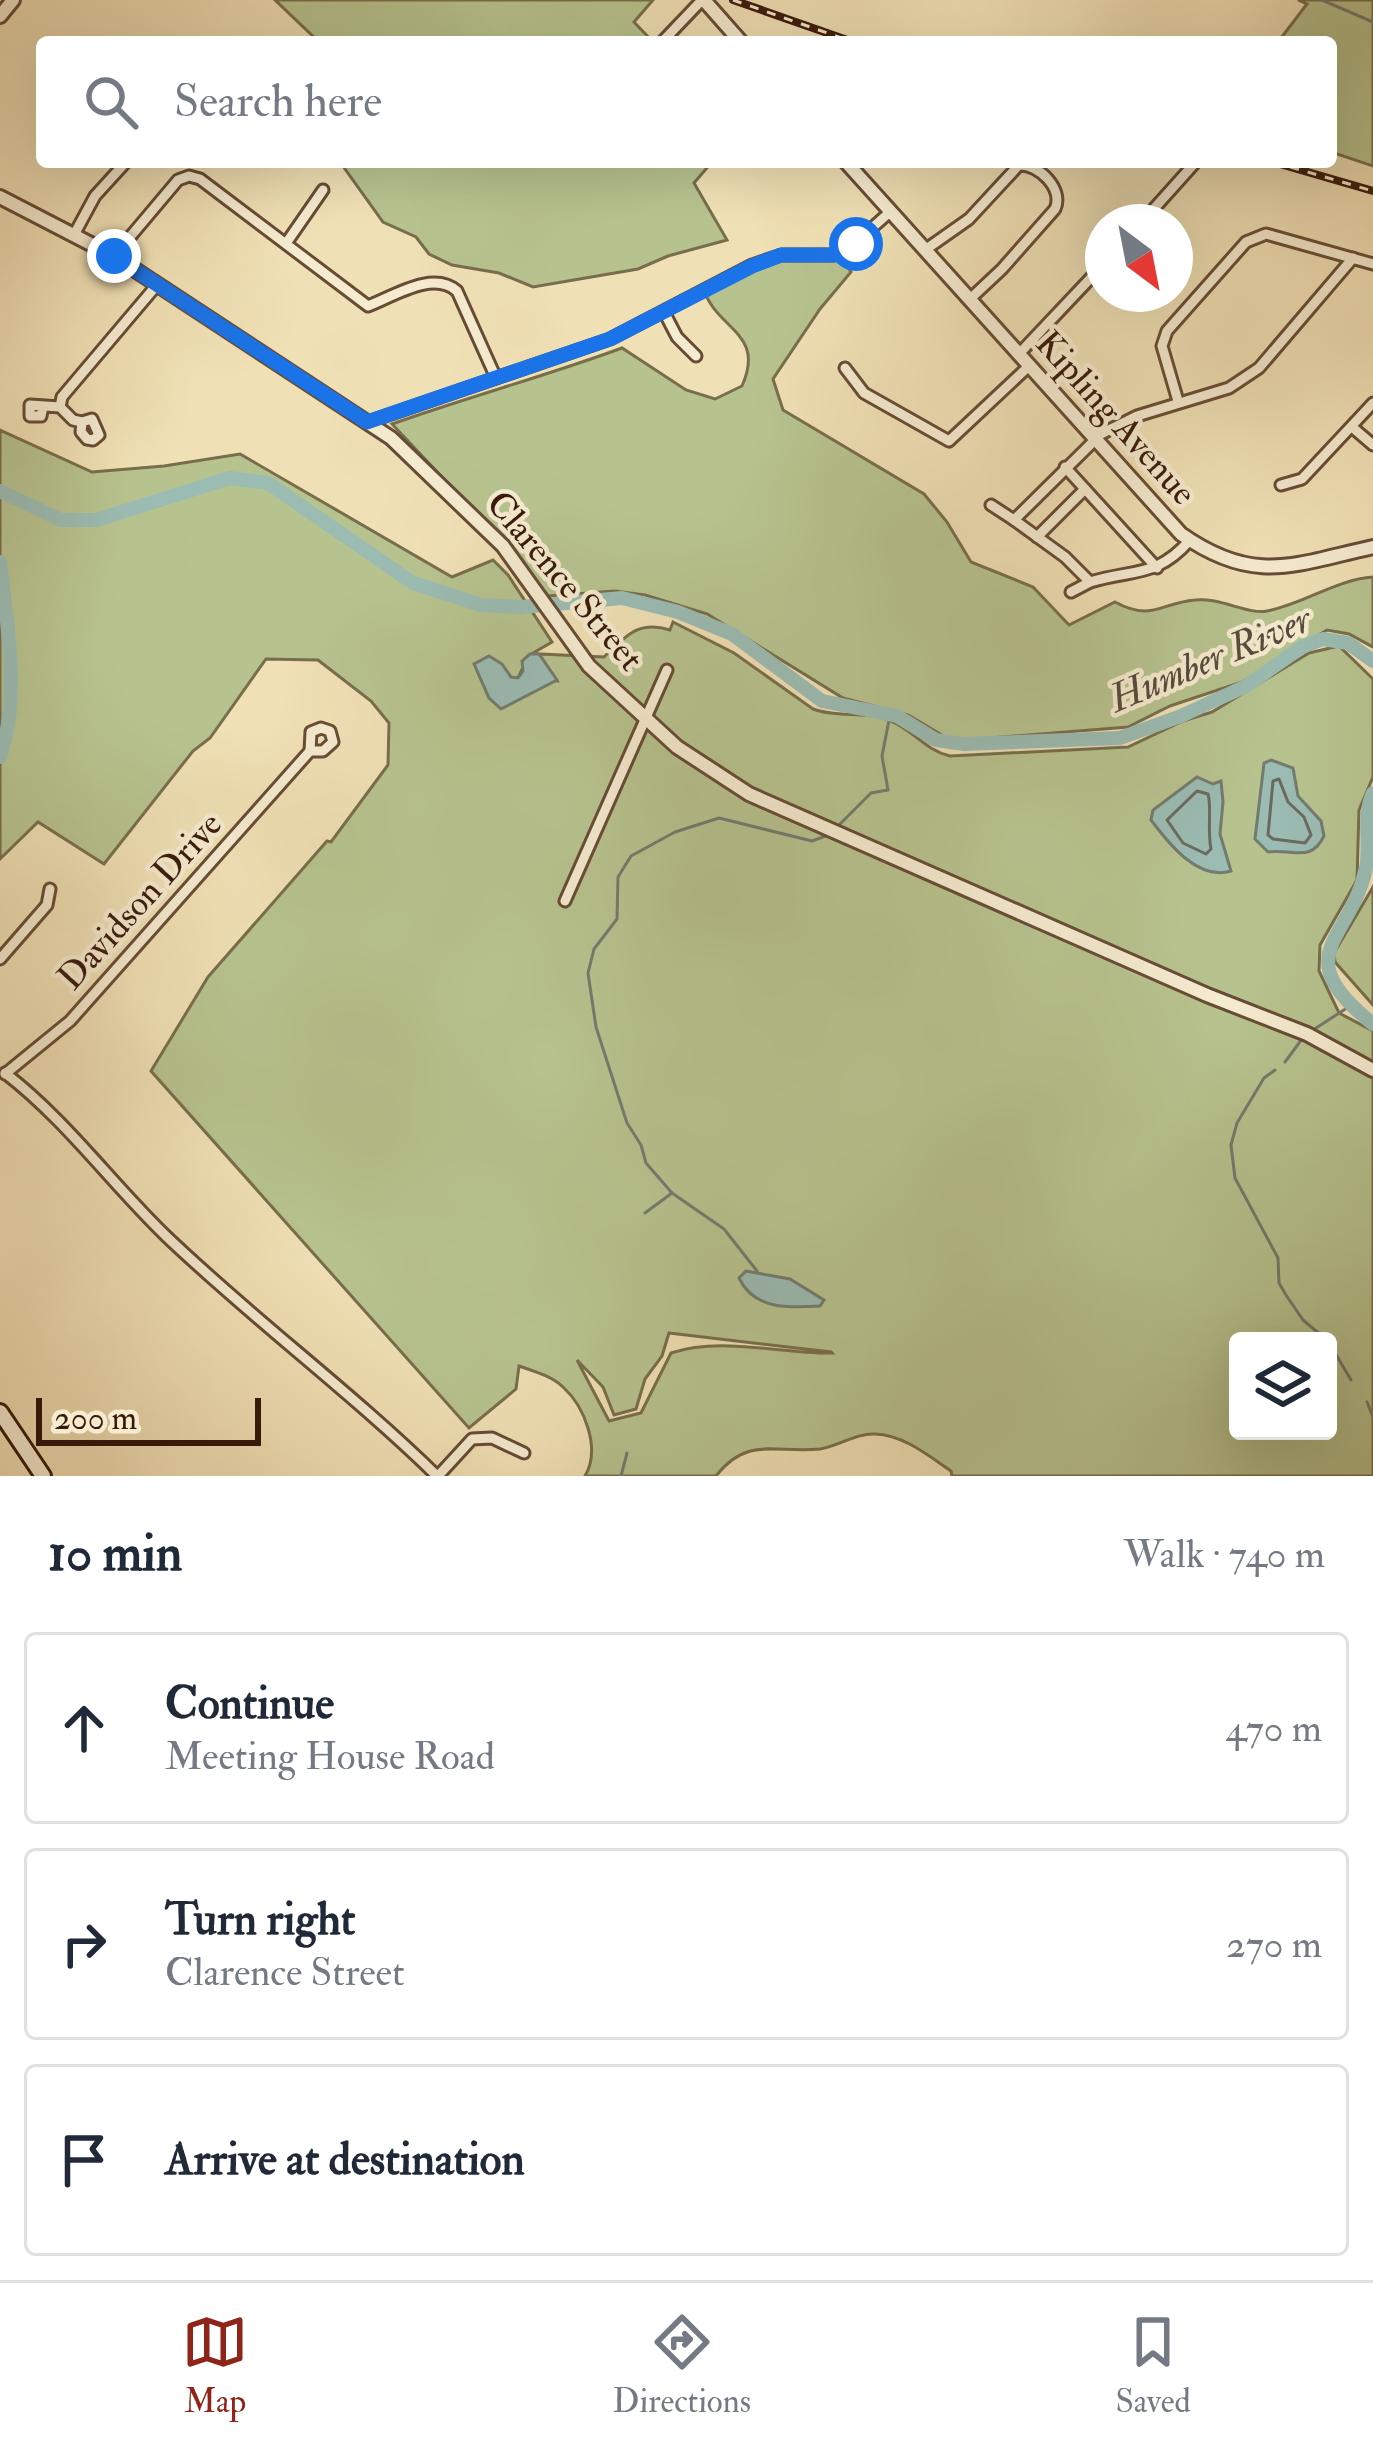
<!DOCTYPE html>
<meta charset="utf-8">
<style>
body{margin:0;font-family:"IM FELL Double Pica",serif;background:#f2f2f3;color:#1f2937}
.controls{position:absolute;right:36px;bottom:36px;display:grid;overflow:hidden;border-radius:12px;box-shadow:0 12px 48px #0002}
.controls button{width:108px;height:108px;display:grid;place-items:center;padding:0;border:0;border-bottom:3px solid #e0e1e3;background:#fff;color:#1f2937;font:60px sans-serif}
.compass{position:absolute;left:1085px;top:204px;width:108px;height:108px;border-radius:50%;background:#fff;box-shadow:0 12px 48px #0002;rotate:148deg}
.scale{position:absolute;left:36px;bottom:30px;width:225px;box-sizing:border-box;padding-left:12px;border:6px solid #391a0a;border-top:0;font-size:33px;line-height:42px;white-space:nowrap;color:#391a0a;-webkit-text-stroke:9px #f5ebcf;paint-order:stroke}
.stop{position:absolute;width:36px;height:36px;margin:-27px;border:9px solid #1a73e8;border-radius:50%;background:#fff}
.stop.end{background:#1a73e8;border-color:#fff;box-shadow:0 3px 12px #0008}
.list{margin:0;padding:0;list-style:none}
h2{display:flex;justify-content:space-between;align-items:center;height:156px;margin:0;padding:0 48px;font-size:51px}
h2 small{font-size:39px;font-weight:400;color:#747a83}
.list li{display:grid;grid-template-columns:78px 1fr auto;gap:36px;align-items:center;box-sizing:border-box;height:192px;margin:0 24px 24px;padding:0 24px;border:3px solid #e0e1e3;border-radius:12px}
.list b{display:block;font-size:45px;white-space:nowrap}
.list p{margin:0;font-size:39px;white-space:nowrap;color:#747a83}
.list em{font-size:39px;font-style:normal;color:#747a83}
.icon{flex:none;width:66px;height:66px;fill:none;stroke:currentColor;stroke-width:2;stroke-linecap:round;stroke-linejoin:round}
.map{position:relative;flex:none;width:1373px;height:1476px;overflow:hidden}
.search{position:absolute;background:#fff;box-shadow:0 12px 48px #0002;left:36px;right:36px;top:36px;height:132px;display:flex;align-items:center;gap:30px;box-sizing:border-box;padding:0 42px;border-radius:12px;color:#747a83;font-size:45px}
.sheet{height:804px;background:#fff}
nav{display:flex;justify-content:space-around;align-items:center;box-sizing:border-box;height:168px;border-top:3px solid #e0e1e3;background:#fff;font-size:33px;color:#747a83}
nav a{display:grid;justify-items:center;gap:6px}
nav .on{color:#8f2418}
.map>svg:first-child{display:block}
.green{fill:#b7c38f;stroke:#786e4c;stroke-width:3;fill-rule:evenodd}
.water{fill:#9bbcb3;stroke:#747b6f;stroke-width:3}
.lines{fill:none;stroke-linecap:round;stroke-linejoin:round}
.shore{stroke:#6a6b5e;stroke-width:3}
.stream{stroke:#747b6f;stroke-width:3}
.river{stroke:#9bbcb3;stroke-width:14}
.minor-casing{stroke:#674c35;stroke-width:15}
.tertiary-casing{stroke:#674c35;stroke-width:18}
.secondary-casing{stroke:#391a0a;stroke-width:20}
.minor{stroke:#f5ebcf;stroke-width:9}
.tertiary{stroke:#f5ebcf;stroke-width:12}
.secondary{stroke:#f5ebcf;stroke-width:14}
.rail-casing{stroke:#391a0a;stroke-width:8}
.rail{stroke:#f5ebcf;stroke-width:3;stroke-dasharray:9;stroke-linecap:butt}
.route{stroke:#1a73e8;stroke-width:15}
.labels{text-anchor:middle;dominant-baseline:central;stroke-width:9;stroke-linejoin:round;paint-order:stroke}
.street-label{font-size:36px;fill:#391a0a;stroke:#f5ebcf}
.water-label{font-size:39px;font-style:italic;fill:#564b3d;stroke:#f5ebcf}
</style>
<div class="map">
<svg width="1373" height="1476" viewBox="0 0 1373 1476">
<rect width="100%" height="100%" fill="#f0e0b5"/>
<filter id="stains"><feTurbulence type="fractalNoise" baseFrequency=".00167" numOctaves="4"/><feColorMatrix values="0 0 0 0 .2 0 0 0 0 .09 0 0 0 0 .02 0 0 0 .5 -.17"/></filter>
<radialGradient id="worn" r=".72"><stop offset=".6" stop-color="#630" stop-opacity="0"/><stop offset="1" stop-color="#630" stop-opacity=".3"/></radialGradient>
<g class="green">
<path d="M275 0H653L634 22 653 42H319Z"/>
<path d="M1298 0H1373V166L1331 152V42H1278L1307 4Z"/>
<path d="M340 162H712L694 183 727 240 668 256 638 269 533 287 499 273 452 265 429 254 416 237 383 222Z"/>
<path d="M838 253 851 272 820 309 773 379 783 410 924 494 947 522 971 562 1033 587 1069 625 1115 602C1152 622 1160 603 1195 600 1219 597 1249 615 1267 611 1304 604 1337 579 1373 577V647L1349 634 1327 630 1242 682 1170 706 1128 727 952 741 908 715 843 698 707 614 645 595 615 591 548 596 506 545 392 424C468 397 549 375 622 348L686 390 715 399 742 386C766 332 717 331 703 288L773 256Z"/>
<path d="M0 430 92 472 164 466 240 454 452 577 493 560 508 575 552 642 528 656 518 678 484 679 557 681 539 654 604 657C626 636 638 620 670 630L673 622 734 653 813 709C837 718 867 711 891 721 913 730 925 750 950 756L1128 747 1183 721 1212 712 1309 653 1339 646 1373 679V777L1359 810 1357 880 1320 945 1319 971 1339 1013 1373 1031V1476H952L951 1471C929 1456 904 1435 875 1434 857 1433 838 1446 820 1449 777 1454 748 1435 716 1476H585C601 1449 585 1407 563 1387 552 1376 533 1371 519 1366L516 1389 469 1428 151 1071 208 977 327 841 331 842 388 765 389 723 371 701 318 660 266 659 210 738 193 751 104 864 38 822 0 859ZM669 1333 831 1352 832 1353C781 1354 721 1336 671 1353L641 1413 609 1421 577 1360 603 1387 614 1415 636 1409 645 1379 662 1356ZM1238 1341H1328V1431H1238Z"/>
<path d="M1373 887V1005L1335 962 1334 953Z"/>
</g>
<g class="water">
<path d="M530 654H539L557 680 501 709 489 698 474 664 489 656 502 664 511 677 518 678 523 671 522 661Z"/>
<path d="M1271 760 1293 768 1298 796 1321 821 1324 836C1310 864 1293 848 1268 852L1255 839 1264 763Z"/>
<path d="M1197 777 1213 784 1221 781 1223 802 1220 834 1231 871C1198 881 1169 844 1151 820L1153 810Z"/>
<path d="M746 1271 790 1279 824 1300 820 1306C789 1308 754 1310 739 1278Z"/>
</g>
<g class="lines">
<g class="shore">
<path d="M1279 779 1288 802 1304 817 1311 835 1305 843 1273 839 1268 835 1273 781Z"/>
<path d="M1197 791 1208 794C1212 806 1207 830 1211 849L1206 854 1183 843 1167 820Z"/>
</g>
<g class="stream">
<path d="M1322 0 1373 22"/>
<path d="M837 827 871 793 888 790 882 756 890 715"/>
<path d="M1313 1030 1350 1006"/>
<path d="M1285 1062 1302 1039"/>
<path d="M1275 1070 1264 1078 1237 1123 1231 1145 1235 1178 1278 1258 1279 1283 1286 1295 1303 1320 1328 1341"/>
<path d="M645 1213 672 1193"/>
<path d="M757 1271 724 1229 672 1193 646 1163 641 1145 627 1123 596 1027 588 973 594 949 617 919 618 877 631 856 675 832 719 818 812 841 831 834"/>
<path d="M1328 1341 1351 1380"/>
<path d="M1367 1402 1373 1417"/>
<path d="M621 1476 627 1453"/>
</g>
<g class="river">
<path d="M0 491 61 520H96L230 478 268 483 413 583 481 605 522 607 622 598 678 612 732 634 822 701 897 716 936 740 964 744 1120 738 1181 716 1246 686 1302 647 1323 639 1348 643 1373 661"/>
<path d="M0 562C7 626 21 695 0 757"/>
<path d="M1373 793C1362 817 1371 842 1366 868 1351 941 1285 954 1373 1024"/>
</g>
<defs>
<g id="minor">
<path d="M662 42 702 0"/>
<path d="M1142 222 1194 164"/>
<path d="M75 233 95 196 126 162"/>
<path d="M287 242 323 190"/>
<path d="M925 250 969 219 1019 165C1039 164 1064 189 1055 209L1002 269 969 300"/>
<path d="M114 256 178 180 189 176 200 179 368 306C394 296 433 270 457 291L496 378"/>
<path d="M664 312 677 337 696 356"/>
<path d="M1018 355 1103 265"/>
<path d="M845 368 864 393 949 441 1029 366"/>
<path d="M1178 401 1162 346 1167 331 1246 242 1266 234 1373 264"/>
<path d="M43 406 41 416H30V405L60 407 73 420 82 422 81 432 87 439 93 440 99 435 92 419 82 422"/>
<path d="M60 407 62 397 156 286"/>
<path d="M368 422 610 339 752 265 781 255H834L855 243 890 212"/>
<path d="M1352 427 1373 445"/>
<path d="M1065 467 1157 568"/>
<path d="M1281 485 1302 479 1373 403"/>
<path d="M991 505 1014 520"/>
<path d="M1037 537 1085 489"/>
<path d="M1190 540C1157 578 1133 569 1090 582L1065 557 1014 520 1101 434 1137 416 1229 388 1259 368 1353 258"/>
<path d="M1071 592 1090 582"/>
<path d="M565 901 667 670"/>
<path d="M0 959 47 905 50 889"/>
<path d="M5 1073C67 1121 111 1183 167 1237 254 1320 351 1392 437 1476"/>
<path d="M5 1074 70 1021 310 751H323L333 742 330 731 321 728 311 732 310 751"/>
<path d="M438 1476 472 1439 492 1438 524 1453"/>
</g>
<g id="tertiary">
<path d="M704 0 741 42"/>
<path d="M0 16 13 0"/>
<path d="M846 162 1181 534C1255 586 1295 564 1373 547"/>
<path d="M0 197 114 256 391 438 503 546 589 666 677 747 749 794 1207 995 1307 1034 1373 1070"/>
</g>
<path id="secondary" d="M0 1412 43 1476"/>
</defs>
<use href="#minor" class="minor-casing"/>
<use href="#tertiary" class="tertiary-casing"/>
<use href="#secondary" class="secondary-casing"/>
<use href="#minor" class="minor"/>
<use href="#tertiary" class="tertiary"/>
<use href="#secondary" class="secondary"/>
<defs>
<g id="rail">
<path d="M733 0 853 42"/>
<path d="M1273 162 1373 191"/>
</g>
</defs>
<use href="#rail" class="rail-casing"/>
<use href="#rail" class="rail"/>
</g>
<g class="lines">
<path class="route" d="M114 256 367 422 610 339 752 266 781 255H834L856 244"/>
</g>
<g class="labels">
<g class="street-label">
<text transform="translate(1116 418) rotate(48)">Kipling Avenue</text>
<text transform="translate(565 581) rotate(50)">Clarence Street</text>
<text transform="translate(140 901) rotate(-48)">Davidson Drive</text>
</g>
<g class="water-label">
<text transform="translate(1210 659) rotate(-23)">Humber River</text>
</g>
</g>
<rect width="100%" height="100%" filter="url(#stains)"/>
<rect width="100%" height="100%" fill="url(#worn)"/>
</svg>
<div class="controls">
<button><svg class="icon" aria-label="layers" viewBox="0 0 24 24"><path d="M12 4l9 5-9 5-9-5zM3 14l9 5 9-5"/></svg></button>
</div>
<svg class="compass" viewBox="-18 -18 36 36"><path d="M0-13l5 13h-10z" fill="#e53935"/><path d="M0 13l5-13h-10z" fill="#747a83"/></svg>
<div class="scale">200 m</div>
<div class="stop" style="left:856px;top:244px"></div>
<div class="stop end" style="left:114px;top:256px"></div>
<div class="search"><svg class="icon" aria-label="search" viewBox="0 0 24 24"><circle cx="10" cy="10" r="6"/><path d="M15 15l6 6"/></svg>Search here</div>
</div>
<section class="sheet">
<h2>10 min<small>Walk · 740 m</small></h2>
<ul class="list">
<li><svg class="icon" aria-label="ahead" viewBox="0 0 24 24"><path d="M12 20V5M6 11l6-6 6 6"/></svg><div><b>Continue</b><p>Meeting House Road</p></div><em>470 m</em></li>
<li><svg class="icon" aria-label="right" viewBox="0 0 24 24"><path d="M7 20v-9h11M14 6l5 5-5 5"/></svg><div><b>Turn right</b><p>Clarence Street</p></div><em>270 m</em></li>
<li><svg class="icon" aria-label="arrive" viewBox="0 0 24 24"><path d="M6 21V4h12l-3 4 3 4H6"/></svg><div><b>Arrive at destination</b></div></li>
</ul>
</section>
<nav>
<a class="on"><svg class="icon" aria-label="map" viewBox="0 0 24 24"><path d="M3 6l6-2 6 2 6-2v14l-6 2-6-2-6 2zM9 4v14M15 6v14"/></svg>Map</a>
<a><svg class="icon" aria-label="directions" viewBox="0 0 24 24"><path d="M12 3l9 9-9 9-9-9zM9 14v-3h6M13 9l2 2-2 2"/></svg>Directions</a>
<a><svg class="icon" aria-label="saved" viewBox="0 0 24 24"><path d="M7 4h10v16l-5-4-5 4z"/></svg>Saved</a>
</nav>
